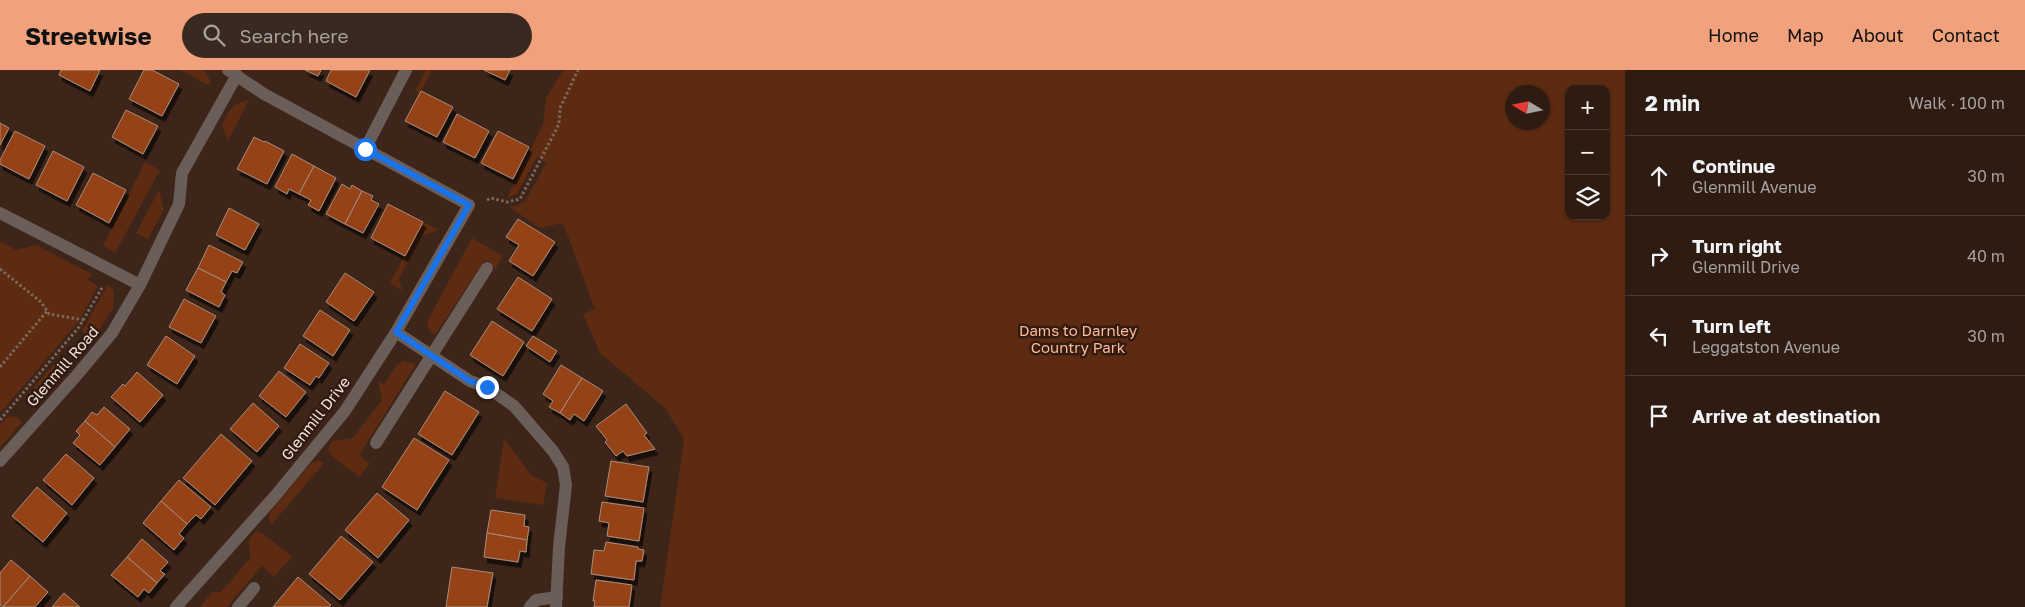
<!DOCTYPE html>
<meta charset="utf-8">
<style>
body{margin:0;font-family:"Golos Text",sans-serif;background:#3a2921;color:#f1f3f6}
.controls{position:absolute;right:15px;top:15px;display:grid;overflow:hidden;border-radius:10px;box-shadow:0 1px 4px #0004}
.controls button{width:45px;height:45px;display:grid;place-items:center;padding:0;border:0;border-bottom:1px solid #493a33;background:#2e1c13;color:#f1f3f6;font:25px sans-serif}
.compass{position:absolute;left:1505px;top:15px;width:45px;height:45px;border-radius:50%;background:#2e1c13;box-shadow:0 1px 4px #0004;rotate:280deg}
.stop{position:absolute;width:15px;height:15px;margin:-11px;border:4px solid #1a73e8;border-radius:50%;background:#fff}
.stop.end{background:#1a73e8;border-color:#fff;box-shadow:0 1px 5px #0008}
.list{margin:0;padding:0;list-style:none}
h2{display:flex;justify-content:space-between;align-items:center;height:65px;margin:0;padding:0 20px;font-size:21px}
h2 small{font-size:16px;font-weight:400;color:#a7a1a0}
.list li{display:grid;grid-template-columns:32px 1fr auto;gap:15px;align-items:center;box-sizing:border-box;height:80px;padding:0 20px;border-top:1px solid #493a33}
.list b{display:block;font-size:19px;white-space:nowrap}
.list p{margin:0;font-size:16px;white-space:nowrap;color:#a7a1a0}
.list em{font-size:16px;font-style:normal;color:#a7a1a0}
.icon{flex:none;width:28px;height:28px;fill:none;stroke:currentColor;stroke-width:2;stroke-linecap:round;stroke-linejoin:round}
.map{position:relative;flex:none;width:1625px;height:537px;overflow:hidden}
header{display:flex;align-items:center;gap:30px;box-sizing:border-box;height:70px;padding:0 25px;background:#f1a17b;color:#111}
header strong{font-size:24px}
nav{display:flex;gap:28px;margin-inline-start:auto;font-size:18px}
.search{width:350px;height:45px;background:#3a2921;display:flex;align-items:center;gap:12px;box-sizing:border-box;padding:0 18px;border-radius:28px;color:#a7a1a0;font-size:19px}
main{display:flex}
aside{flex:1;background:#2e1c13}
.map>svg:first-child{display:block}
.green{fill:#5c2b12;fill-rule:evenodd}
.building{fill:#944313;stroke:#aa8c7e;filter:url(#shadow)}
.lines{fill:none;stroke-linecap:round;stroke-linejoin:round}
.path{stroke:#7d675d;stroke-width:3;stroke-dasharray:2.5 2.5;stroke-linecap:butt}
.minor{stroke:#6b5e58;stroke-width:12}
.route{stroke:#1a73e8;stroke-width:6}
.labels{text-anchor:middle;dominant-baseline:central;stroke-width:5;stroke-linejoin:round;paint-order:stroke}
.park-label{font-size:15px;fill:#feb998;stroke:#321b10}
.street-label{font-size:15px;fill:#f4e4dc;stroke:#321b10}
</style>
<header>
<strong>Streetwise</strong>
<div class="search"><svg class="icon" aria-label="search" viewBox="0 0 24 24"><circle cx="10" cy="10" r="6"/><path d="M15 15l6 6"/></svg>Search here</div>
<nav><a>Home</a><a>Map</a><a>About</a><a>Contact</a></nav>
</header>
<main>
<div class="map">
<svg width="1625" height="537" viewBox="0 0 1625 537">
<defs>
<filter id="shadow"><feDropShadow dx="3" dy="5.5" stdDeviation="0" flood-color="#0009"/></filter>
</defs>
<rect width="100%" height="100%" fill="#3d2519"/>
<g class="green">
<path d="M180 0H204L210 10V16Z"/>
<path d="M426 0H432L420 23 415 21Z"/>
<path d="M563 0H1625V537H660L684 369 665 338 600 283 583 244 595 239 563 153 539 158 509 136H517L526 130 546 93 537 87 517 124 507 128 543 54 546 28ZM1569 19H1606V146H1569ZM1512 22H1542V52H1512Z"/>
<path d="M249 30 228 71 222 55C228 41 234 32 249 30Z"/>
<path d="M145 92 160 100 115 183 103 176Z"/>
<path d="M159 120 164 139 148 169 136 163Z"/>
<path d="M423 152 438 159 435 162 423 165 399 208 402 221 390 213Z"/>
<path d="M472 168 503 186 495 199 489 191H484L435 265 429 260 427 252Z"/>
<path d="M0 171 16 180 36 175 92 204 88 210 98 216 79 251 0 343Z"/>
<path d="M108 214 114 221 113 238 98 262 85 263 82 261Z"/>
<path d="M404 291 416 294 360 384 364 390 370 393 359 407 331 385 328 380 332 371 353 368 382 330 378 311 384 314 397 295Z"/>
<path d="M54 294 58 296 57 309 36 334 28 327V324Z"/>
<path d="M15 346 22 352 0 378V355L7 347Z"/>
<path d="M504 369 531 405 547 413 543 435 495 428Z"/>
<path d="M319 390 324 393 272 454 269 450 270 442 312 392Z"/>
<path d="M256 461 264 464 292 487 274 507 262 496 227 537H200L212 522H221L250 488 249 470Z"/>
</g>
<g class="building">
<path d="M61 0H100L90 21 59 5Z"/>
<path d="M144 0H152L179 14 162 46 129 29Z"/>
<path d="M305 0H321L318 6Z"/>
<path d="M331 0H370L356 27 326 11Z"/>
<path d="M484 0H510L505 10Z"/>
<path d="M421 21 453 37 437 67 405 51Z"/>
<path d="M126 40 158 56 143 84 112 67Z"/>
<path d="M457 44 489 61 475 88 443 72Z"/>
<path d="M0 53 9 58 0 75Z"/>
<path d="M15 61 45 76 29 109 0 94V90Z"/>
<path d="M498 61 529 77 513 109 481 93Z"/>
<path d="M254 67 264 72 265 71 284 81 267 114 237 99Z"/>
<path d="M53 81 84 97 67 131 36 115Z"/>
<path d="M292 84 314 96 299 124 289 119 287 124 275 117Z"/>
<path d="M314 96 336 108 319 141 308 135 311 130 299 124Z"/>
<path d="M93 103 126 120 109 153 76 135Z"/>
<path d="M342 114 350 119 352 115 362 121 345 154 326 144Z"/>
<path d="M362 121 373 126 371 130 379 134 363 163 345 154Z"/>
<path d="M388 134 423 152 405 186 371 168Z"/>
<path d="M229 138 259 154 245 180 216 165Z"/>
<path d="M518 149 555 172 533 206 509 191 519 175 506 167Z"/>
<path d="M209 175 243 192 237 203 232 201 226 212 198 198Z"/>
<path d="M198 198 226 212 221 222 225 225 219 237 186 220Z"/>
<path d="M345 203 374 222 354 251 326 232Z"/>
<path d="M518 207 552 229 532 261 497 239Z"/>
<path d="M184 229 216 246 201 273 169 257Z"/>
<path d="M320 240 350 260 333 286 303 266Z"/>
<path d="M492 251 524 272 503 306 470 285Z"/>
<path d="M166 266 195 286 177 314 147 295Z"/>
<path d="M533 266 557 281 550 292 526 276Z"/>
<path d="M300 274 329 293 319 308 316 306 310 315 284 298Z"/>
<path d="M561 295 582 308 560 343 549 337 553 331 543 324Z"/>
<path d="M279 301 306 322 286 347 259 326Z"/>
<path d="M137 302 163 325 140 352 111 327 123 314 125 316Z"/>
<path d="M582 308 603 321 584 351 574 344 570 350 560 343Z"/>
<path d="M445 321 479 342 452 385 418 364Z"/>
<path d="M253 333 279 356 257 382 230 359Z"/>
<path d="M626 334 647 363 644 365 655 379 627 386 623 381 616 386 605 372 607 370 596 356Z"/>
<path d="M104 337 130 359 115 377 85 351 92 342 97 345Z"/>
<path d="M85 351 115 377 100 395 73 373 80 365 76 361Z"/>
<path d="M221 364 252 391 215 435 183 408Z"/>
<path d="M414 368 449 390 417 440 382 417Z"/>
<path d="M66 384 94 408 72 435 43 410Z"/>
<path d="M611 391 649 397 643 432 605 426Z"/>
<path d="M179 410 211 437 201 449 196 445 187 454 161 431Z"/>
<path d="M37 417 67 443 43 472 12 446Z"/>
<path d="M377 423 409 450 378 488 345 460Z"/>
<path d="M161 431 187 454 179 464 184 468 174 480 143 453Z"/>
<path d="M602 432 644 438 639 471 607 466 609 453 599 451Z"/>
<path d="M491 440 525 445 524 456 529 457 527 470 487 463Z"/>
<path d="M487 463 527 470 526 482 520 481 518 492 484 487Z"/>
<path d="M341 466 373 492 340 530 309 504Z"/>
<path d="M142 469 168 492 160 501 165 504 157 513 127 487Z"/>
<path d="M606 472 638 477V479L644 480 642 491H636L634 510 591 504 594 480 604 481Z"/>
<path d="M127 487 157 513 149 523 144 519 138 527 111 505Z"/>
<path d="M11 490 30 506 3 537 0 535V503Z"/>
<path d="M452 497 493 503 487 537H446Z"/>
<path d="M30 506 48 522 35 537H3Z"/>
<path d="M298 507 331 535 329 537H273Z"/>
<path d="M596 510 632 515 629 537H594L595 531H593Z"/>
<path d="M64 523 80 537H52Z"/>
</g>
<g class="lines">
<g class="path">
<path d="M487 130 491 128 507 132 520 129 559 54 560 38 578 0"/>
<path d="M0 199 41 232 49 244 84 250"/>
<path d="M0 297 47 241"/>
<path d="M0 350 79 257 103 216"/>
</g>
<g class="minor">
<path d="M365 79 406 0"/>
<path d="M0 143 140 215"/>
<path d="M396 262 470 311 487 317 514 336 553 381 563 397 566 415 559 477 556 537"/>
<path d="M376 373 487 198"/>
<path d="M0 391 77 305 112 263 140 215 179 134 182 103 237 5"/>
<path d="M176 537 275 426 345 341 396 262 469 135 264 24 228 0"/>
<path d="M238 537 254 518"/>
<path d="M530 537 536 530 557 527"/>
</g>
</g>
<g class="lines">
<path class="route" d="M365 79 469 135 396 262 470 311 487 317"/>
</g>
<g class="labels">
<g class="park-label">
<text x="1078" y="260">Dams to Darnley<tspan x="1078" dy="17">Country Park</tspan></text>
</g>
<g class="street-label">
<text transform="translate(62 296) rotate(-49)">Glenmill Road</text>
<text transform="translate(315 348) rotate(-52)">Glenmill Drive</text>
</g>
</g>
</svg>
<div class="controls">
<button>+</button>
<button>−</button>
<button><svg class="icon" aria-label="layers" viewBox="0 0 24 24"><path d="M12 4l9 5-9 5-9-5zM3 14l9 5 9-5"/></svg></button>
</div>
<svg class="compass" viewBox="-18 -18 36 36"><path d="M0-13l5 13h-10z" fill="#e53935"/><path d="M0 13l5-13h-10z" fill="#a7a1a0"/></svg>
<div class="stop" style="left:365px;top:79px"></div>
<div class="stop end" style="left:487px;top:317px"></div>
</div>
<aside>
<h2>2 min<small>Walk · 100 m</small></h2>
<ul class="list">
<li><svg class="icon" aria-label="ahead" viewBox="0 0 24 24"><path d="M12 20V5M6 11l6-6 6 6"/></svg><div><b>Continue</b><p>Glenmill Avenue</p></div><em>30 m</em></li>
<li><svg class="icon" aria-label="right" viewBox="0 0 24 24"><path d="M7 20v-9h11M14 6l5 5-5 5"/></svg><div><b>Turn right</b><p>Glenmill Drive</p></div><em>40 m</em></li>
<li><svg class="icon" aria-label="left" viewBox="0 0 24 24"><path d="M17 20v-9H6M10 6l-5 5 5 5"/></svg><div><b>Turn left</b><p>Leggatston Avenue</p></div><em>30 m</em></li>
<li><svg class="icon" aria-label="arrive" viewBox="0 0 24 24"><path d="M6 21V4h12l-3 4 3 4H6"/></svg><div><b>Arrive at destination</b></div></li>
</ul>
</aside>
</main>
